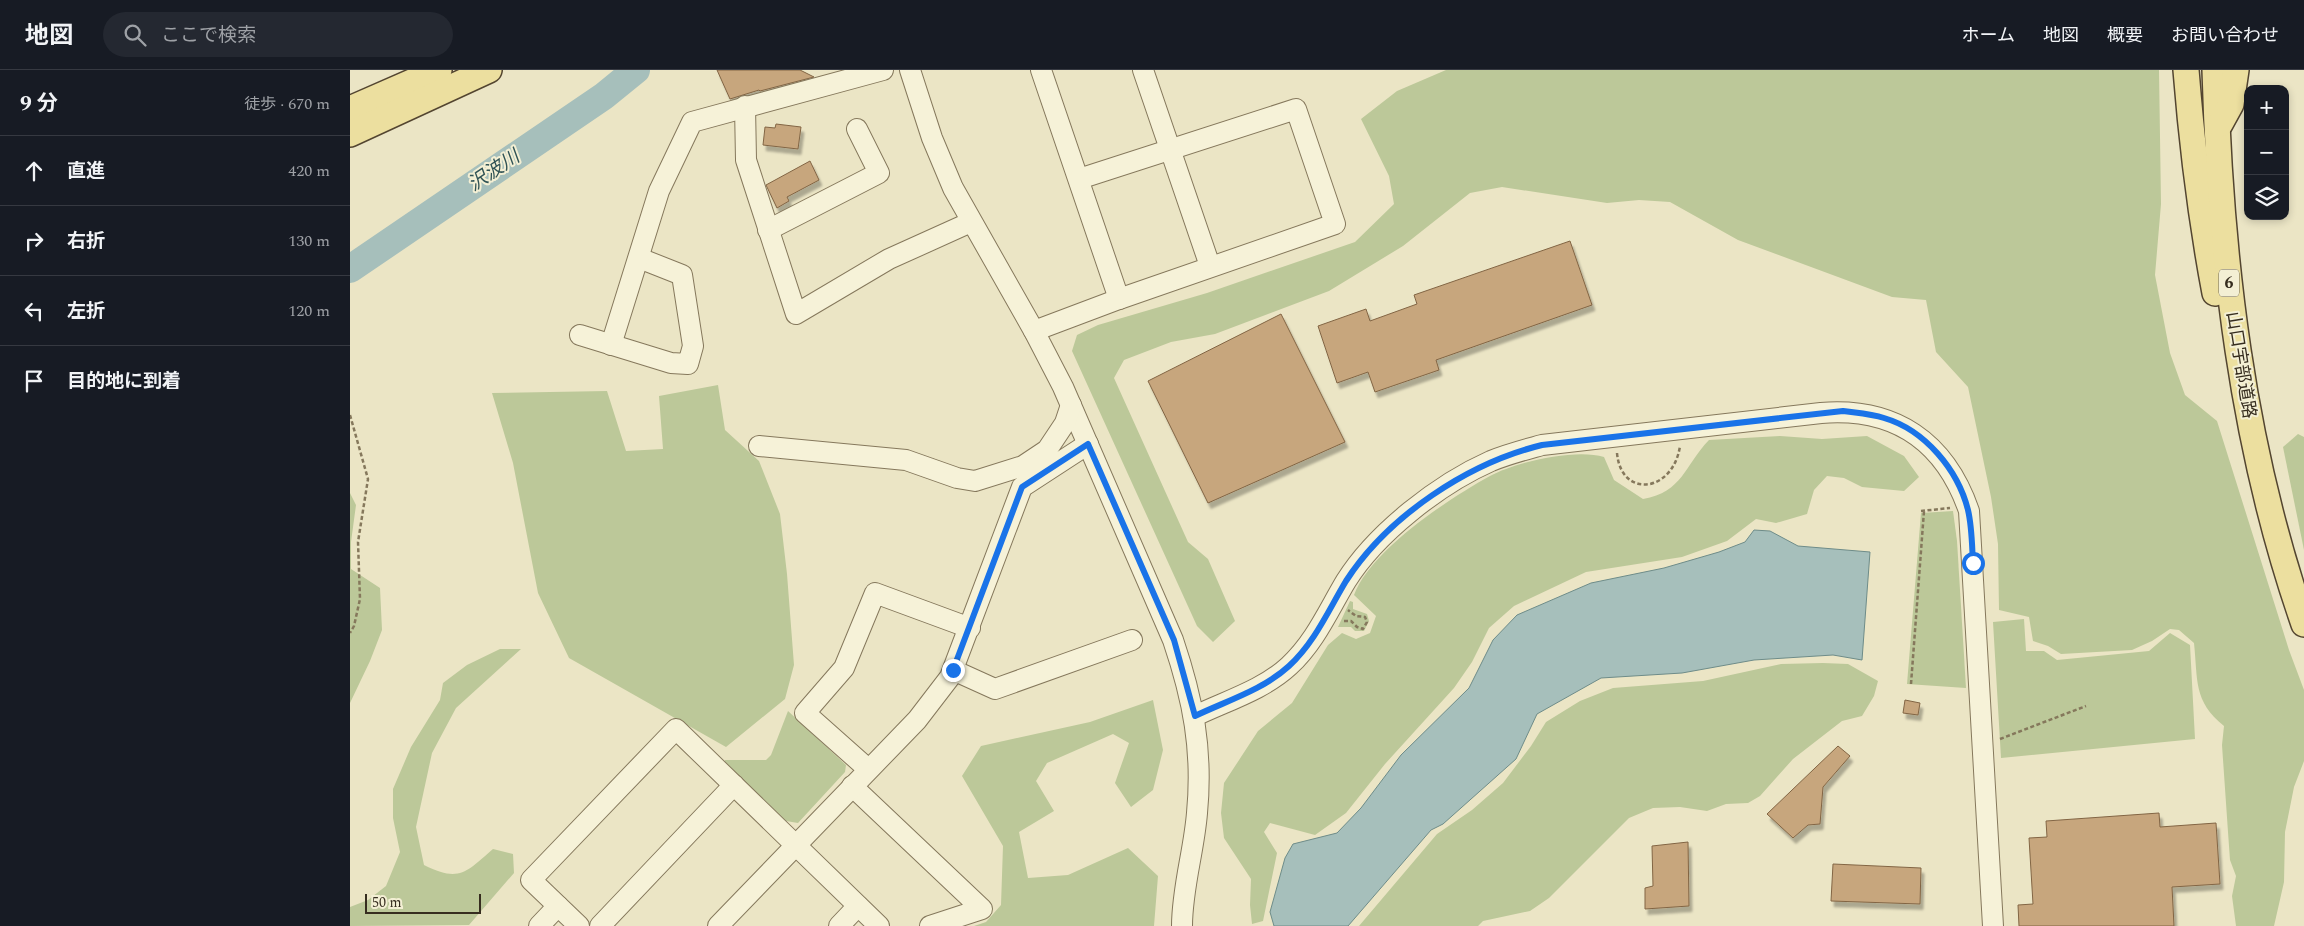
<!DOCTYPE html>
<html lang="ja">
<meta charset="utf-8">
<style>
body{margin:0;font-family:Spectral,"Noto Sans JP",serif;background:#242831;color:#f1f3f6}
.controls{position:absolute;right:15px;top:15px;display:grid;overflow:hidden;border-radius:10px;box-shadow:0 2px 8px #0003}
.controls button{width:45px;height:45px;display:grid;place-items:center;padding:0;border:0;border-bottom:1px solid #363941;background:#171b24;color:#f1f3f6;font:25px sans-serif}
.scale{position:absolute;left:15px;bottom:12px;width:116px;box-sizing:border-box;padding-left:5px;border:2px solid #362d1f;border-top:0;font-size:14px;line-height:18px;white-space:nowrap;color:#362d1f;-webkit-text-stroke:4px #f3efd4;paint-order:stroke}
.stop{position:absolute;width:15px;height:15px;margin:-11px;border:4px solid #1a73e8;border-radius:50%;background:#fff}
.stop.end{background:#1a73e8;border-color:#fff;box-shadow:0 1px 5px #0008}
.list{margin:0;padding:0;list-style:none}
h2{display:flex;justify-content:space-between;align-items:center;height:65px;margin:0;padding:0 20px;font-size:21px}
h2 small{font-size:16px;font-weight:400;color:#9ea1a6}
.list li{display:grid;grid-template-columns:32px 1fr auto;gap:15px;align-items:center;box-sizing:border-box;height:70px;padding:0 20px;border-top:1px solid #363941}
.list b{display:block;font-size:19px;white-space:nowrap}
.list em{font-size:16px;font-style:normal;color:#9ea1a6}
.icon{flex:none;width:28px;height:28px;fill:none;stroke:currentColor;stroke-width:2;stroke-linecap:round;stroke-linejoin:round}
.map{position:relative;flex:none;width:1954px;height:856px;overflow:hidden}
header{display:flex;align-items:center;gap:30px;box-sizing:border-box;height:70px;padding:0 25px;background:#171b24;border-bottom:1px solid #363941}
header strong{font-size:24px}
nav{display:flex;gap:28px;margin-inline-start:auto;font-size:18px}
.search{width:350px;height:45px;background:#242831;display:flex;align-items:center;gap:12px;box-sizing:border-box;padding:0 18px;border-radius:28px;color:#9ea1a6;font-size:19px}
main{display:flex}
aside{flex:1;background:#171b24}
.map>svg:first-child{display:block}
.green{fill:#bcc899}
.water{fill:#a6bfbb;stroke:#6e8c89}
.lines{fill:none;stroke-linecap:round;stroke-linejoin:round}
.river{stroke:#a6bfbb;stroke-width:28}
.building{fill:#c7a67d;stroke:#826544;filter:url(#shadow)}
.minor-casing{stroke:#85785c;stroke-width:22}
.major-casing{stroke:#534530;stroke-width:28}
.path{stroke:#85785c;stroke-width:2.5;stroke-dasharray:4 2.5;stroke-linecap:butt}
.minor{stroke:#f6f2d8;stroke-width:20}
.major{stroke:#ecdf9f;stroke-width:25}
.route{stroke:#1a73e8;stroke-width:6}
.labels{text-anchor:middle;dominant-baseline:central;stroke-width:4;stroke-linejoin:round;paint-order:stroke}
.shield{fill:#f3efd4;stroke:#6f6755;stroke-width:1}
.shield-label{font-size:16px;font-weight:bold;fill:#362d1f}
.street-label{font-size:18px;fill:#362d1f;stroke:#f3efd4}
.water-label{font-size:19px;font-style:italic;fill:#2f5255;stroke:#f3efd4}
</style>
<header>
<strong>地図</strong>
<div class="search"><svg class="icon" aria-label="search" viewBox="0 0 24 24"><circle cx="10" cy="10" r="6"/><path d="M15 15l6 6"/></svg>ここで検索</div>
<nav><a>ホーム</a><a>地図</a><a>概要</a><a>お問い合わせ</a></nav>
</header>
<main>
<aside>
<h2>9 分<small>徒歩 · 670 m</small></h2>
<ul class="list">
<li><svg class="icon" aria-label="ahead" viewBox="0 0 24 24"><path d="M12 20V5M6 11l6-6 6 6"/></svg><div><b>直進</b></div><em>420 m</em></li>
<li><svg class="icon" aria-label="right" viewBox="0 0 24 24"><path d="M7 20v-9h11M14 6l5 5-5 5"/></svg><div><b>右折</b></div><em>130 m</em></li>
<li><svg class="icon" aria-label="left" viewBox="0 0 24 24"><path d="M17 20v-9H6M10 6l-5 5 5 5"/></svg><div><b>左折</b></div><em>120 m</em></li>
<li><svg class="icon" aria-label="arrive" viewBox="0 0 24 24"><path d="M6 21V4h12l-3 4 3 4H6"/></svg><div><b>目的地に到着</b></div></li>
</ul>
</aside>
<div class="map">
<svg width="1954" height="856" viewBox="0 0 1954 856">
<defs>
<filter id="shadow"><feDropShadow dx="3" dy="5.5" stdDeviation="1" flood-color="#0004"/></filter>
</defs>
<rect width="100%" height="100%" fill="#ebe5c5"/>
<g class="green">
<path d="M1096 0H1809L1811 134 1805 205 1820 283 1835 325 1867 351 1939 580 1954 620V691L1944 717 1935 762 1934 812 1924 856H1886L1882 826 1886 806 1880 790 1878 762 1872 675 1874 656C1843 631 1848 610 1844 573L1829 560 1820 559 1802 571 1782 580 1711 584 1698 576 1683 571 1679 547 1649 540 1648 474 1641 427 1618 317 1586 282 1576 230 1542 227 1388 170 1320 132 1289 130 1257 133 1152 117 1120 123 1053 176 979 221 865 264 821 272 774 290 764 308 838 472 858 489 885 551 863 572 847 556 722 281 727 265 748 255 857 223 1005 172 1044 134 1039 106 1011 49 1047 21Z"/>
<path d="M368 315 375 360 409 391 430 444 437 504 444 595 435 629 376 677 219 588 188 523 163 393 142 323 257 321 276 381 313 379 309 326Z"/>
<path d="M1948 364 1954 367V480L1933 377Z"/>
<path d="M1430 366 1472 369 1517 366 1554 386 1569 407 1554 421 1512 417 1494 408 1477 406 1464 420 1457 444 1426 453 1406 449 1377 471 1332 487 1236 502 1164 536 1139 558 1122 592 1104 618 1035 694 996 743 965 765 920 753 914 762 927 783 913 851 902 854 900 835 901 809 874 768 871 743 874 713 908 661 942 633 978 575 992 563 1006 569 1020 563 1026 546 1004 525C1021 480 1098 429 1140 406 1166 392 1226 378 1254 387L1264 410 1293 429C1333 422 1334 396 1359 370Z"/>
<path d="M0 423 6 435 1 472V499L30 518 32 560 20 591 0 633Z"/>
<path d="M1603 441 1607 471 1616 618 1557 614 1571 443Z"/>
<path d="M1000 531 1003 532V539L1017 544 1019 551 1014 561H1005L1001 557H988Z"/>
<path d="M1674 549 1676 581H1694L1707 590 1799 581 1820 563 1840 575 1845 669 1651 688 1643 552Z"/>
<path d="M150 579H171L106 638 82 683 66 757 74 795C110 813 116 802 143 779L163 784 164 803 119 855 0 856V837L18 830 36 816 50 782 43 748V719L61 677 90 630 93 613 117 595Z"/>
<path d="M1473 593 1498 594 1528 611 1524 626 1512 646 1492 651 1443 689 1410 726 1398 733 1376 734 1357 741 1330 737 1303 738 1279 748 1199 828 1180 841 1133 851 1128 856H1009L1087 764 1122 740 1153 713 1181 676 1196 652 1230 631 1263 618 1353 611 1431 594Z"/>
<path d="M803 630 813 680 803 720 781 737 765 713 779 673 763 664 697 693 686 711 704 741 669 762 678 808 718 805 778 778 808 806 804 856H624L636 852 651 835 653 776 612 706 631 676 740 652Z"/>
<path d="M438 641 496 695 495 702 448 753 436 751 374 693 375 690H416L421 685Z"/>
</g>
<path class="water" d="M1404 460 1420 461 1448 476 1520 482 1512 590 1483 585 1404 590 1332 603 1251 608 1187 644 1166 689 1093 754 1081 760 998 856H924L920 842 935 788 943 774 987 763 1011 738 1051 685 1119 618 1143 570 1167 545 1241 513 1314 498 1369 482 1395 472Z"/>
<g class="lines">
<path class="river" d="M0 199 254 26 286 0"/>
</g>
<g class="building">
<path d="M367 0H450L464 7 410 21 409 20 380 29Z"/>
<path d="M426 54 451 57 448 79 413 75 415 57 425 58Z"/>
<path d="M460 91 469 110 437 127 439 131 427 138 416 115Z"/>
<path d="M1220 171 1242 235 1086 290 1089 300 1025 322 1018 302 987 313 968 256 1016 239 1020 251 1067 234 1064 225Z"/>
<path d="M931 244 995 372 858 433 798 311Z"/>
<path d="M1555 630 1570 633 1568 645 1553 643Z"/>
<path d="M1488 676 1500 686 1473 717 1470 754 1458 755 1443 768 1417 744Z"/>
<path d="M1809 743 1810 757 1866 753 1870 814 1822 817 1824 856H1669L1668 835 1683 834 1679 768 1697 767 1696 751Z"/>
<path d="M1338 772 1339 836 1295 839V818L1303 816 1302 776Z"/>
<path d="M1483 794 1571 798 1570 834 1481 831Z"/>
</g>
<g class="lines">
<defs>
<g id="minor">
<path d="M560 0 582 68 603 118 684 261 713 317 823 570C843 629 853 680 847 743 844 781 832 818 832 856"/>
<path d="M691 0 769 229"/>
<path d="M793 0 860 196"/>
<path d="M395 36 396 90 446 244 539 189 621 152"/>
<path d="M418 160 529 103 507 59"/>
<path d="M684 261 769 229 985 154 946 39 729 109"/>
<path d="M230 265 321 293 338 294 343 276 332 205 289 188"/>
<path d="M261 275 309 121 342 52 533 0"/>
<path d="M409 376 556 390 607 408 625 411 673 396 697 380 715 353 721 335"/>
<path d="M603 600 645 619 782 570"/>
<path d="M845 646C876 631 913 620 939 596 965 572 978 541 996 511 1026 463 1089 414 1141 391 1158 384 1174 380 1192 375L1471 343C1545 337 1595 372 1619 441L1643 856"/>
<path d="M518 699 455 643 494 598 525 523 620 558"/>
<path d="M502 716 632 839 580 856"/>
<path d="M189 856 208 836"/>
<path d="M229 856 181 810 326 659 529 856"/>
<path d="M250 856 384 715"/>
<path d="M368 856 567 650 600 607 672 417 738 374"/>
<path d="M489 856 508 836"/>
</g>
<g id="major">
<path d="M1836 0C1842 75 1851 149 1865 223"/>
<path d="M1865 0C1870 187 1892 377 1954 554"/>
<path d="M0 39 89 0"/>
<path d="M1870 54 1881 34 1886 0"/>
<path d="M0 64 139 0"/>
</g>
</defs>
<use href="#minor" class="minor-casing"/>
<use href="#major" class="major-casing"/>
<g class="path">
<path d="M0 345 18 409 8 472 10 529 4 556 0 563"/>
<path d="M1267 383C1271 429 1323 423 1330 376"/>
<path d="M1571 441 1600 438"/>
<path d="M994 551H1001L1007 557 1013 559 1017 552 1015 547 1006 546 998 540"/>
<path d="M1561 614 1574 441"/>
<path d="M1650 669 1736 636"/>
</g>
<use href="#minor" class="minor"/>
<use href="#major" class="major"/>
</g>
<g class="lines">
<path class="route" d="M603 600 672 417 738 374 824 570 845 646C876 631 913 620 939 596 965 572 978 541 996 511 1038 446 1118 393 1192 375L1493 341C1507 343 1521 344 1534 348 1575 360 1608 400 1618 440 1622 457 1622 476 1623 493"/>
</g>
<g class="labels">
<rect class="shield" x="1869" y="199.5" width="20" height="27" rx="4"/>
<g class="shield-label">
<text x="1879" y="213">6</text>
</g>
<g class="street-label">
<text transform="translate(1891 295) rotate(81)">山口宇部道路</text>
</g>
<g class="water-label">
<text transform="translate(144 101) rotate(-34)">沢波川</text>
</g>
</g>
</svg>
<div class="controls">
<button>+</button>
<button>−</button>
<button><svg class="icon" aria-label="layers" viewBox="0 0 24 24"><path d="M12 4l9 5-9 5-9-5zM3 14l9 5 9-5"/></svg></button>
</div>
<div class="scale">50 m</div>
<div class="stop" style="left:1623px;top:493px"></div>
<div class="stop end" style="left:603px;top:600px"></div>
</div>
</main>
